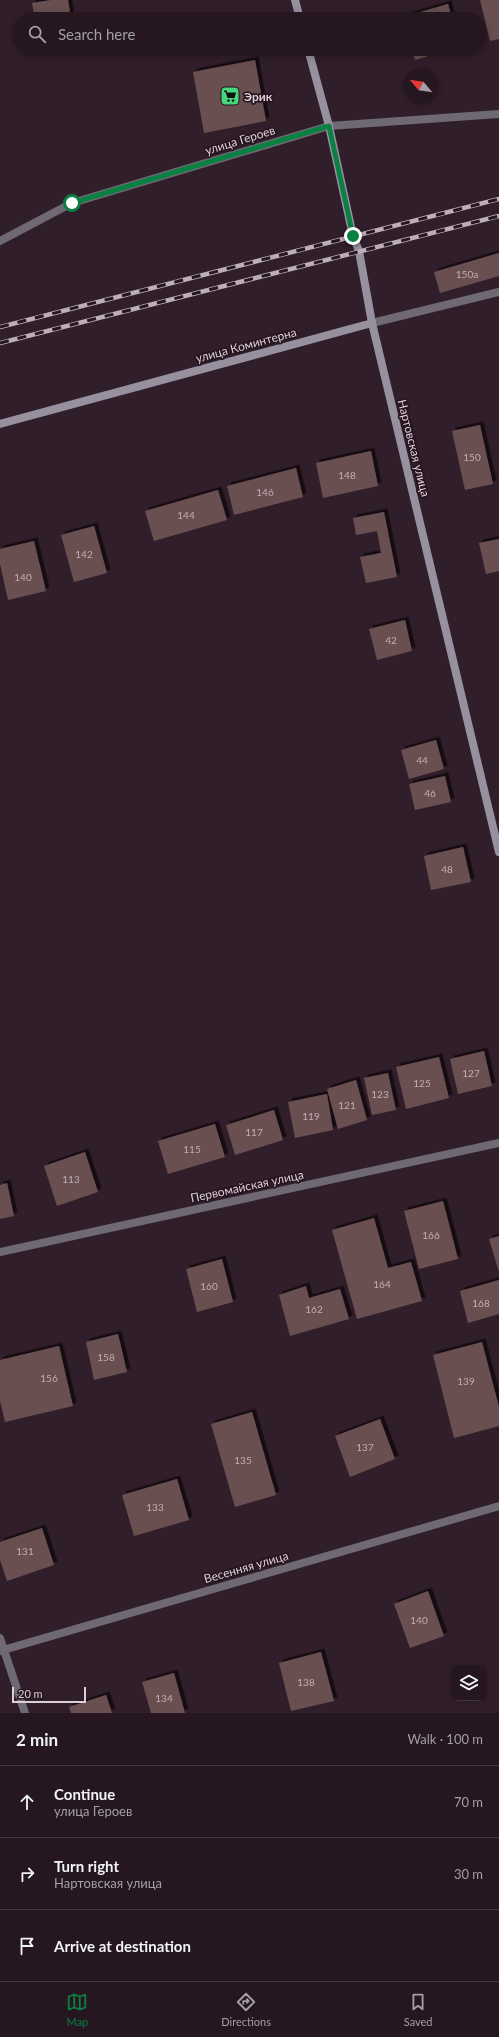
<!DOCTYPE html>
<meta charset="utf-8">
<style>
body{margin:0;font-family:Lato,sans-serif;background:#2d1f29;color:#f1f3f6}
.controls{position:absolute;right:12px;bottom:12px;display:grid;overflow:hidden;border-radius:8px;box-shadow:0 2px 10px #0003}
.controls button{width:36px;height:36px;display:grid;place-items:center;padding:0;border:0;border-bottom:1px solid #42353e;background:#251620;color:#f1f3f6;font:20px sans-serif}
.compass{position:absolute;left:403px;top:68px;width:36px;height:36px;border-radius:50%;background:#251620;box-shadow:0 2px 10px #0003;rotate:299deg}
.scale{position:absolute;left:12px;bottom:10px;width:74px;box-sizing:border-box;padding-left:4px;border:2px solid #dccfd6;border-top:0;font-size:11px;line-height:14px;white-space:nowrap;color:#dccfd6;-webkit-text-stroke:3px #271521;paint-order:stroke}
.stop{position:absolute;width:12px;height:12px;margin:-9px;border:3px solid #0b8043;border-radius:50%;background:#fff}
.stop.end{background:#0b8043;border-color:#fff;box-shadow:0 1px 4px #0008}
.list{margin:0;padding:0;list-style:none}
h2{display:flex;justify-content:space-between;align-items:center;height:52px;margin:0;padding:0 16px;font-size:17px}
h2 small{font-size:13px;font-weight:400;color:#a39fa5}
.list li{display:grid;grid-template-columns:26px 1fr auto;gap:12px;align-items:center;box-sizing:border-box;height:72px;padding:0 16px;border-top:1px solid #42353e}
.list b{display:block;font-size:15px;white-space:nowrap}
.list p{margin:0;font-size:13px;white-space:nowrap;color:#a39fa5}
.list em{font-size:13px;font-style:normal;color:#a39fa5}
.icon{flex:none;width:22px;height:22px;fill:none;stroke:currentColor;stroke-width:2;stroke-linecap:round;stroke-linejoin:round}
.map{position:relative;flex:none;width:499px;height:1713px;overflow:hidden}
.search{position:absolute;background:#251620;box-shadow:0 2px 10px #0003;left:12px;right:12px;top:12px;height:44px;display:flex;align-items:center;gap:10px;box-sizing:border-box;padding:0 14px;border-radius:22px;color:#a39fa5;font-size:15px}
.sheet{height:268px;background:#251620}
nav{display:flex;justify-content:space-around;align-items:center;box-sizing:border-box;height:56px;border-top:1px solid #42353e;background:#251620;font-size:11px;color:#a39fa5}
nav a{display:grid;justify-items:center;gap:2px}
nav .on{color:#0b8043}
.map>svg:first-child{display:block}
.building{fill:#694f50;filter:url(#shadow)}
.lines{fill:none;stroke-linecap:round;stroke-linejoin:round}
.street{stroke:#6e6973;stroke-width:8}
.secondary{stroke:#97909f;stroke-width:8}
.rail-casing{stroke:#bdafb7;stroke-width:4.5}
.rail{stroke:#271521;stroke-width:3;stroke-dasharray:9;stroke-linecap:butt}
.route{stroke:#0b8043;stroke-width:5}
.labels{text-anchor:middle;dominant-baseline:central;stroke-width:3.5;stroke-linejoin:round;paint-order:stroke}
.number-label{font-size:10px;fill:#bfafb4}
.poi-label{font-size:12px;font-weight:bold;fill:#dccfd6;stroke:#271521;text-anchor:start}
.street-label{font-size:12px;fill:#dccfd6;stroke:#271521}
</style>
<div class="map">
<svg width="499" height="1713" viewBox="0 0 499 1713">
<defs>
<filter id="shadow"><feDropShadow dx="3.5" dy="-3.5" stdDeviation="0" flood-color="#0009"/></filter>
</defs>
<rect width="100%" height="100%" fill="#311e2b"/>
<g class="building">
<path d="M51 0H68L71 19H35L32 3Z"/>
<path d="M480 0H499V39L490 41Z"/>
<path d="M448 4 452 19H404L403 17Z"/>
<path d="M412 49H452L415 60Z"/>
<path d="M255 60 266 121 204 133 193 72Z"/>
<path d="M499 253V276L440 293 434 272Z"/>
<path d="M480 425 493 484 465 490 452 431Z"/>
<path d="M371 451 378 486 323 498 316 463Z"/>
<path d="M296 468 303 497 234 515 227 486Z"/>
<path d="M218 490 227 520 154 541 145 511Z"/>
<path d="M384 512 397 577 366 583 360 557 381 553 377 531 356 535 353 518Z"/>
<path d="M94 526 107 573 74 582 61 535Z"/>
<path d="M499 539V571L486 574 479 543Z"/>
<path d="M34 541 46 591 8 600 0 564V549Z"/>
<path d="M405 620 412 651 377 660 369 629Z"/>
<path d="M436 740 444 769 409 779 401 750Z"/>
<path d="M445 776 451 802 415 810 409 784Z"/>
<path d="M463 847 471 882 431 890 424 856Z"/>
<path d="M484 1051 492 1086 458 1094 450 1059Z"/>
<path d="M439 1057 449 1098 406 1109 396 1067Z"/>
<path d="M388 1073 396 1110 372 1115 364 1078Z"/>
<path d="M356 1080 367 1120 338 1129 327 1089Z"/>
<path d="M327 1094 333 1130 295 1138 288 1102Z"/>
<path d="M274 1110 283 1140 235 1155 226 1125Z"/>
<path d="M215 1124 225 1157 168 1174 158 1141Z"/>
<path d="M85 1152 98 1192 57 1206 44 1166Z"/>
<path d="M7 1183 14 1216 0 1219V1185Z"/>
<path d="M443 1201 458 1259 419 1269 404 1211Z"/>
<path d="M374 1218 388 1268 411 1262 422 1301 357 1319 332 1230Z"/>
<path d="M499 1236V1272L489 1239Z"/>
<path d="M222 1259 233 1302 197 1312 186 1269Z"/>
<path d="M499 1280V1314L468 1323 460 1291Z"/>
<path d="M306 1286 309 1298 340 1289 349 1319 290 1336 279 1295Z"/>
<path d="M118 1334 127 1372 94 1380 86 1342Z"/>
<path d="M482 1342 499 1407V1426L454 1438 433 1355Z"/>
<path d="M59 1346 73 1406 5 1422 0 1401V1360Z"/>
<path d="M252 1412 276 1495 235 1507 211 1424Z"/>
<path d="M380 1419 395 1459 350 1477 335 1436Z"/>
<path d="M177 1479 189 1520 134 1536 122 1495Z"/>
<path d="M42 1528 54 1565 7 1581 0 1560V1542Z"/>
<path d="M428 1591 444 1636 410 1648 394 1604Z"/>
<path d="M321 1652 334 1701 291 1711 279 1663Z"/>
<path d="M174 1673 185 1713H151L142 1682Z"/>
<path d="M106 1695 112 1713H71L69 1707Z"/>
</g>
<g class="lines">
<g class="street">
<path d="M0 241 72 203 329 126 499 114"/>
<path d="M372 323 499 292"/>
<path d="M0 1252 499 1143"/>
<path d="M0 1638 25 1713"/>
<path d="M0 1651 499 1506"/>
</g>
<g class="secondary">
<path d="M295 0 300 19"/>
<path d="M308 49 329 126 353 236 359 251 372 323 499 852"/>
<path d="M0 424 372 323"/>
</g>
<defs>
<g id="rail">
<path d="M0 327 499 199"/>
<path d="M0 343 499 216"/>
</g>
</defs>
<use href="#rail" class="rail-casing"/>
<use href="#rail" class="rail"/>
</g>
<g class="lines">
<path class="route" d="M72 203 329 126 353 236"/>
</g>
<defs>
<symbol id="supermarket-square" viewBox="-11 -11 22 22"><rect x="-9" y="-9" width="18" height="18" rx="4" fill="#46d779" stroke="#271521"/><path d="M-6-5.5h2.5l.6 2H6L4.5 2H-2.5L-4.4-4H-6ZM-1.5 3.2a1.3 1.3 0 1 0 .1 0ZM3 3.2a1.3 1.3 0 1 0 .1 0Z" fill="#111"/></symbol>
</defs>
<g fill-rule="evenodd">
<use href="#supermarket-square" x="219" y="85" width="22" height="22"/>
</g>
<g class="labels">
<g class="number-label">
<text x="467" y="274">150а</text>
<text x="472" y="457">150</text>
<text x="347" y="475">148</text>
<text x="265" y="492">146</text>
<text x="186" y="515">144</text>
<text x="84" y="554">142</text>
<text x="23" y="577">140</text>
<text x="391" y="640">42</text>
<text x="422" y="760">44</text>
<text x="430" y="793">46</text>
<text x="447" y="869">48</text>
<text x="471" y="1073">127</text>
<text x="422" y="1083">125</text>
<text x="380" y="1094">123</text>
<text x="347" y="1105">121</text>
<text x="311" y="1116">119</text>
<text x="254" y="1132">117</text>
<text x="192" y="1149">115</text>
<text x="71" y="1179">113</text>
<text x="431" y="1235">166</text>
<text x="382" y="1284">164</text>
<text x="209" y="1286">160</text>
<text x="481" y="1303">168</text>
<text x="314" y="1309">162</text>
<text x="106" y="1357">158</text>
<text x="49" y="1378">156</text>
<text x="466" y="1381">139</text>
<text x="365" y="1447">137</text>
<text x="243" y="1460">135</text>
<text x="155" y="1507">133</text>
<text x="25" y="1551">131</text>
<text x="419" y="1620">140</text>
<text x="306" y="1682">138</text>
<text x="164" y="1698">134</text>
</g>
<g class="poi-label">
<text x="244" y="96">Эрик</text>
</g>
<g class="street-label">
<text transform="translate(240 140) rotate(-17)">улица Героев</text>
<text transform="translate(246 345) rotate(-15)">улица Коминтерна</text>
<text transform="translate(414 448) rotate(76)">Нартовская улица</text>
<text transform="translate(247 1186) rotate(-12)">Первомайская улица</text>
<text transform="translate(246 1567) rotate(-16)">Весенняя улица</text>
</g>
</g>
</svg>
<div class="controls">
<button><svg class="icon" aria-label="layers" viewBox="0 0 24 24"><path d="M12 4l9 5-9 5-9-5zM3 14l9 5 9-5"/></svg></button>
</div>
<svg class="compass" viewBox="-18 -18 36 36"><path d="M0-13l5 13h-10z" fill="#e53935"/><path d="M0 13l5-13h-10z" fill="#a39fa5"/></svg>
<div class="scale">20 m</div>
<div class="stop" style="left:72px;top:203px"></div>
<div class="stop end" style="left:353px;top:236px"></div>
<div class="search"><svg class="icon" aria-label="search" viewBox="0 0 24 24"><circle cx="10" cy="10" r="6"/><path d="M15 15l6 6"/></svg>Search here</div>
</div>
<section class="sheet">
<h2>2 min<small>Walk · 100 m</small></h2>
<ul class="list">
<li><svg class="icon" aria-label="ahead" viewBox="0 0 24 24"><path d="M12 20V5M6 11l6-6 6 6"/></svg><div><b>Continue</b><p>улица Героев</p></div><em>70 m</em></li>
<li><svg class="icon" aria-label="right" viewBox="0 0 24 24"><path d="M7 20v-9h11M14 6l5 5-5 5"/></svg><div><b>Turn right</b><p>Нартовская улица</p></div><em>30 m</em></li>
<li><svg class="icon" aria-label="arrive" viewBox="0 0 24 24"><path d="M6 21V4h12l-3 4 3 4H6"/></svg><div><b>Arrive at destination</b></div></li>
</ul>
</section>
<nav>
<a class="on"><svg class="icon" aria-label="map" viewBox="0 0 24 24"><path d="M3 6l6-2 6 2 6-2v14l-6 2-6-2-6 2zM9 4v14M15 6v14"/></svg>Map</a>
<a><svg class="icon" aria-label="directions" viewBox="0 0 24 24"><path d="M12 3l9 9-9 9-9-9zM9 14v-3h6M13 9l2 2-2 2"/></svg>Directions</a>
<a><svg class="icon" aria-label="saved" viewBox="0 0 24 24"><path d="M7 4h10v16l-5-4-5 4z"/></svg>Saved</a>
</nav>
